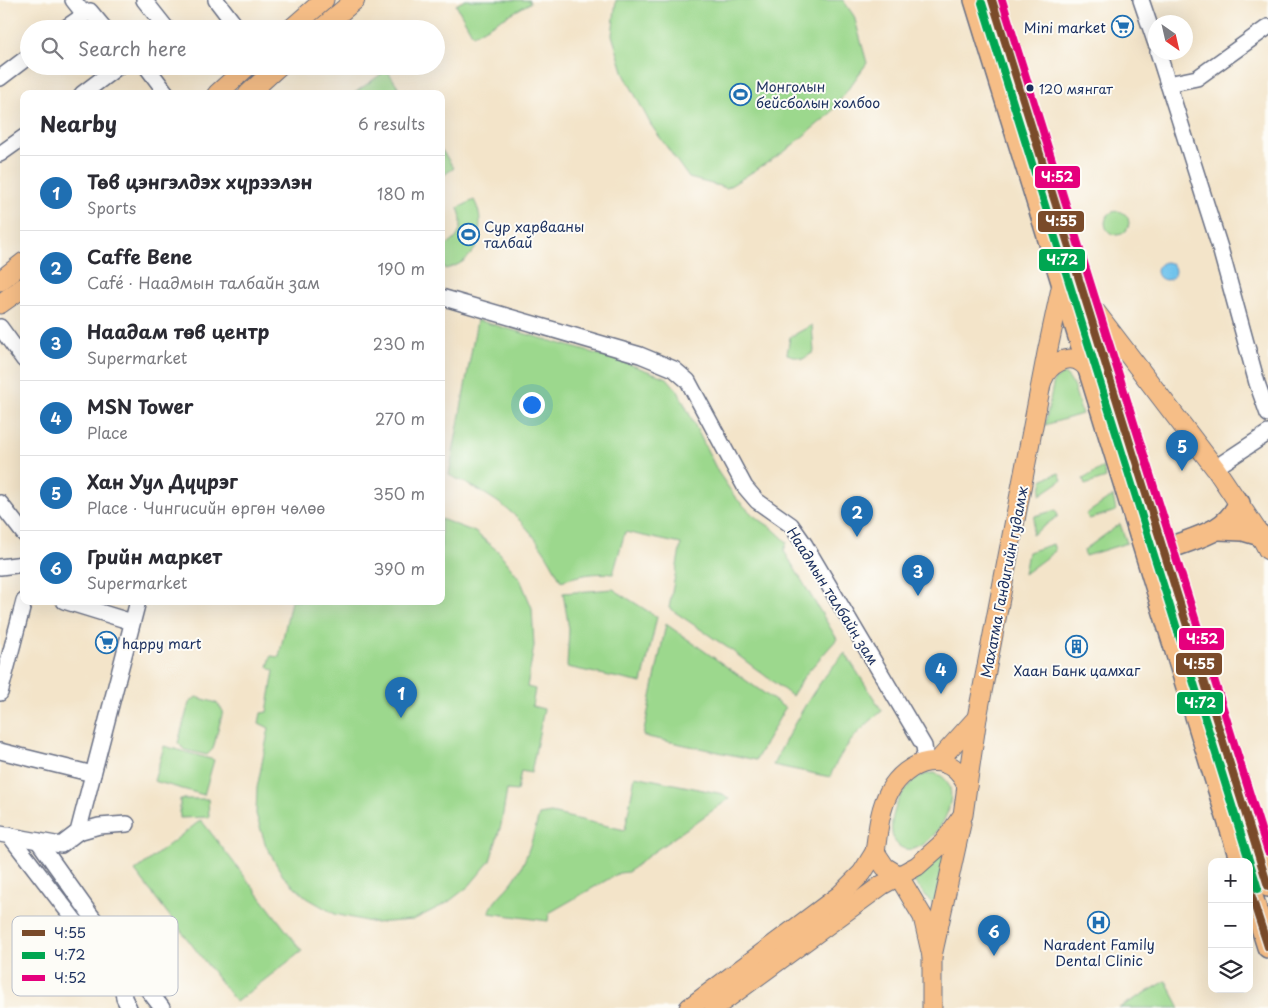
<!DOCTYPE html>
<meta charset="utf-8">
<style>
body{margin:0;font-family:"Playpen Sans",sans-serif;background:#f2f2f3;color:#2b2b33}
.controls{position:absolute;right:15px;bottom:15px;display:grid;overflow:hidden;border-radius:10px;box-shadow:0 5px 20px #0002}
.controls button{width:45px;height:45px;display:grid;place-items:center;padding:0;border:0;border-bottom:1px solid #e1e1e2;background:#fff;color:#2b2b33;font:25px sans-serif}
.compass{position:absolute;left:1148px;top:15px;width:45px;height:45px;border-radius:50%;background:#fff;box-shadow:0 5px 20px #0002;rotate:146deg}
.you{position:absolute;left:531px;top:404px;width:18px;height:18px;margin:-12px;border:4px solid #fff;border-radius:50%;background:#1a73e8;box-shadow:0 0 0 8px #1a73e833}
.badge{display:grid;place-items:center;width:32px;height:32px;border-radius:50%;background:#1f6fb2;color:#fff;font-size:16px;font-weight:700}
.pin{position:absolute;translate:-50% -41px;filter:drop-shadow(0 1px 2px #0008)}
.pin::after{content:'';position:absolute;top:26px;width:18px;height:15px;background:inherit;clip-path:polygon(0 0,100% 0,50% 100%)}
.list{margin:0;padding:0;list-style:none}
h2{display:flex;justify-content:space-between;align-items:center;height:65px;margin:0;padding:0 20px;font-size:21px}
h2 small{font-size:16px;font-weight:400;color:#7c7c81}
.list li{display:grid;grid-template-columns:32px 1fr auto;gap:15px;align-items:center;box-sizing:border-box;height:75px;padding:0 20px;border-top:1px solid #e1e1e2}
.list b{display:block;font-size:19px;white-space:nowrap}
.list p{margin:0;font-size:16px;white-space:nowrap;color:#7c7c81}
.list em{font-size:16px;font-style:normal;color:#7c7c81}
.icon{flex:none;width:28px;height:28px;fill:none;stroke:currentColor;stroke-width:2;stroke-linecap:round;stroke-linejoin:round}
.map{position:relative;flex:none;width:1268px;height:1008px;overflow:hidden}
.search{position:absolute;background:#fff;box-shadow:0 5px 20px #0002;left:20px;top:20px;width:425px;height:55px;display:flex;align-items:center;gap:12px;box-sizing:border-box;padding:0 18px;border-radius:28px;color:#7c7c81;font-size:19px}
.panel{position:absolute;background:#fff;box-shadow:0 5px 20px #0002;left:20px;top:90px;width:425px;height:515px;border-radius:10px}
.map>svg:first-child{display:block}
.green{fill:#9cd88d;stroke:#5c8476}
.water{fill:#70c3ec;stroke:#4679a5}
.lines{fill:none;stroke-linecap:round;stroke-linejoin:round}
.minor-casing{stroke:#676e83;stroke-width:18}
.major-casing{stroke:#676e83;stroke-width:21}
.highway-casing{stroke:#676e83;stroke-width:24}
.minor{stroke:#fff;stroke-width:15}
.major{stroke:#f6be87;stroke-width:19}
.highway{stroke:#f6be87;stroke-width:21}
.bus-1-casing{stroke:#fdfcf7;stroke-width:11}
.bus-2-casing{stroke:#fdfcf7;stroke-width:11}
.bus-3-casing{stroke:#fdfcf7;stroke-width:11}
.bus-1{stroke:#7a4b2a;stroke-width:8}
.bus-2{stroke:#00a651;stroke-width:8}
.bus-3{stroke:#e5007d;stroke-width:8}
.bus-dot{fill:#1b2f5e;stroke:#fdfcf7;stroke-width:2}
.labels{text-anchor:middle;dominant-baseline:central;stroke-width:4;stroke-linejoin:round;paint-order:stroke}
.bus-label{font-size:13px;fill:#1b2f5e;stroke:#fdfcf7;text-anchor:start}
.poi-label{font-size:14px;fill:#1b2f5e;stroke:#fdfcf7;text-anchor:start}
.street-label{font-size:14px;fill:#1b2f5e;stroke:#fdfcf7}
.key{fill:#fdfcf7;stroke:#b9bec9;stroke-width:1}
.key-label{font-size:14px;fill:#1b2f5e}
.line-badge{stroke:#fdfcf7;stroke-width:2}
.badge-label{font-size:14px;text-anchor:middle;font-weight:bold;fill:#fff}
</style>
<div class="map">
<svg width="1268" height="1008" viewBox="0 0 1268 1008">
<rect width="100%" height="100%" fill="#fdfcf7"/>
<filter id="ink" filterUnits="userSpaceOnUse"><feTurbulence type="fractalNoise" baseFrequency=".02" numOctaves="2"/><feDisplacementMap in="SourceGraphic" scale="10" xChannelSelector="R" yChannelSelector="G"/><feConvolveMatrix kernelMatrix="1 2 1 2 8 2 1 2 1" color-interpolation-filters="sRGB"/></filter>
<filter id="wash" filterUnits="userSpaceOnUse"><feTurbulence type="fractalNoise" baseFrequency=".0096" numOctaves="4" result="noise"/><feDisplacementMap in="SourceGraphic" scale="20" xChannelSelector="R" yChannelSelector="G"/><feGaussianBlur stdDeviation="1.12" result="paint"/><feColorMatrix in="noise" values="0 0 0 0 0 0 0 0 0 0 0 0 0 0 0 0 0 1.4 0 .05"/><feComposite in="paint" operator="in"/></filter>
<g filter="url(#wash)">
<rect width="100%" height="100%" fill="#f3e4c9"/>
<g class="green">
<path d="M465 0H529L530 3 473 35 456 5Z"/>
<path d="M616 0H843L854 16 867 63 830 114 784 152 727 188 689 178 651 125 624 74 612 35Z"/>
<path d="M387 70 403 94H353Z"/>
<path d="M441 149 454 168 441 177Z"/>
<path d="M474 200C482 215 482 229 474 245L476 247C469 259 459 266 445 269L443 265H441V247C460 242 465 225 458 208Z"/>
<circle cx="1117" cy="223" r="12"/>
<path d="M477 320 618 360 667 378 678 391 718 472 735 497 754 516 772 528 787 542 784 551 837 639 805 675 792 696 731 650 669 608 681 544 625 532 613 574C595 572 579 575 561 581 544 547 523 517 490 497 477 488 463 482 449 475Z"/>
<path d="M812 325 814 352 803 359 787 354 790 337Z"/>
<path d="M1063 374C1074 377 1078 404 1082 414L1045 425 1054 380Z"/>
<path d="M1103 467 1106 478 1085 485 1083 479Z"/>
<path d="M1059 473 1062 480 1040 495 1043 479Z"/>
<path d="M1113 496 1116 511 1089 519 1086 514Z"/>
<path d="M1056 510 1058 516 1032 535 1035 516Z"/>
<path d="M441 519 475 532 499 552 520 579 532 608 534 646 527 687 535 689 532 706 544 709 531 773 521 771 517 791 507 790 501 825 490 861 469 886 447 903 413 920 375 923 335 914 307 898 283 876 266 846 256 814 257 788 269 728 259 723 261 713 267 712 274 671 268 667 271 656 279 657 291 601H441Z"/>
<path d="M1120 524 1127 543 1085 556 1084 550Z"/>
<path d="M1053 544 1055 551 1024 574 1028 552Z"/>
<path d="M613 589 657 617 642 683 567 667 569 629 563 593Z"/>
<path d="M666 624 785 708 756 760 643 736Z"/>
<path d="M845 653 882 711C858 731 842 747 830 777L773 765C793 725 814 685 845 653Z"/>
<path d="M196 697 217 703 223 711 213 749 207 755 185 750 178 743 189 703Z"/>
<path d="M164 746 214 760 204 795 154 781Z"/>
<path d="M934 773C977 784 927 867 899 846 884 834 895 802 905 790 911 781 923 773 934 773Z"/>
<path d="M635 776 723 794 729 799 652 853 628 872 619 873 549 913 548 921 489 913C493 899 509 889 517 875 528 857 533 836 539 815L551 813 625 830Z"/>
<path d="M180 799H208L209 817 180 818Z"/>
<path d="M201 820 302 951 236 1002 135 871Z"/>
<path d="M942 855 945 857 935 904 931 902 915 883 914 878Z"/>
<path d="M1166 981 1180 1008H1119Z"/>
</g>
<circle class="water" cx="1166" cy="271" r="9"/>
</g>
<g filter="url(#ink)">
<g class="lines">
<defs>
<g id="minor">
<path d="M73 0 84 14"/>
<path d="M144 0 167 29"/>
<path d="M216 0 238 29"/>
<path d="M1141 0 1156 44"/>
<path d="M64 29 90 11 105 29"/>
<path d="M1158 52 1220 248 1257 383 1268 414"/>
<path d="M146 66 167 94"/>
<path d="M0 78 29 56"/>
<path d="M1168 84 1197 78 1268 27"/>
<path d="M82 94 119 66"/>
<path d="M0 154 24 137"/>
<path d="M441 297 640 355 674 369 688 381 745 487 757 501 791 525 805 545 924 746 925 754 920 764"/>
<path d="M0 327 24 360"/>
<path d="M1215 468 1268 433"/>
<path d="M0 503 24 534"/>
<path d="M0 567 24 564"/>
<path d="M64 601 132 622"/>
<path d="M0 693 24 601"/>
<path d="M0 751 93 774"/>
<path d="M78 832 99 826 127 824"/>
<path d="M0 834 61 845 78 832 138 601"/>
<path d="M9 835 122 982 124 998 129 1008"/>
<path d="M38 841 90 914 162 1008"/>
</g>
<g id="major">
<path d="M291 29 324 0"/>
<path d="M321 29 355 0"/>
<path d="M217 94 248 66"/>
<path d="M248 94 279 66"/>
<path d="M0 281 24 262"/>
<path d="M1089 303 1215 468 1260 535 1268 550"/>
<path d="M0 304 24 287"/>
<path d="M1043 379C1048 365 1068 352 1082 363 1085 365 1088 369 1090 372"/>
<path d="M938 761 977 718"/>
<path d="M967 786 977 718 1047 353 1063 279"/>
<path d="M689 1008 840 895 862 873 875 852"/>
<path d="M714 1008 882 885 917 866 944 842 963 815 967 786C949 746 906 760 889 792 879 811 878 832 875 852L885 867 898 875 923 917 932 956"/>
<path d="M932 1008V956L961 824"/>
</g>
<g id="highway">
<path d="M975 0 1241 862"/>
<path d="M992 0 1268 886"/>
<path d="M1219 529 1243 530 1260 535"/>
<path d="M1164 550C1192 538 1227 534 1239 503"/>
<path d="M1249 887 1268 947"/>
</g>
</defs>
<use href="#minor" class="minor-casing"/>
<use href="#major" class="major-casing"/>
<use href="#highway" class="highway-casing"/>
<use href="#minor" class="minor"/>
<use href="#major" class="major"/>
<use href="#highway" class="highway"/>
<defs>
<g id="bus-1">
<path d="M992 0 1268 886"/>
<path d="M1249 888 1268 947"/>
</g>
<path id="bus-2" d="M982 3 1258 889"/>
<path id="bus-3" d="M1002 0 1268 852"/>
</defs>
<use href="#bus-1" class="bus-1-casing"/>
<use href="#bus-2" class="bus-2-casing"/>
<use href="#bus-3" class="bus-3-casing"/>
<use href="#bus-1" class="bus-1"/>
<use href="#bus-2" class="bus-2"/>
<use href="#bus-3" class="bus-3"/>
</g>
</g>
<defs>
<symbol id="supermarket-ring" viewBox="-11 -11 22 22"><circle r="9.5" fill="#fdfcf7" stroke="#1f6fb2" stroke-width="1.5"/><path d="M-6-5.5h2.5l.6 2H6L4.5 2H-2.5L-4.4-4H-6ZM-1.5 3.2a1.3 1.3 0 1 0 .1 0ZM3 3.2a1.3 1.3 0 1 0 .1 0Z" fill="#1f6fb2"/></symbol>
<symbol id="stadium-ring" viewBox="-11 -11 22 22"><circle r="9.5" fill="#fdfcf7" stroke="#1f6fb2" stroke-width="1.5"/><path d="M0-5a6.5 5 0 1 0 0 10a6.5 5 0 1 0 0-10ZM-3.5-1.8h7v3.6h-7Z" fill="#1f6fb2"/></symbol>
<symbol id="building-ring" viewBox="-11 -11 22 22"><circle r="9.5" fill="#fdfcf7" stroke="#1f6fb2" stroke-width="1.5"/><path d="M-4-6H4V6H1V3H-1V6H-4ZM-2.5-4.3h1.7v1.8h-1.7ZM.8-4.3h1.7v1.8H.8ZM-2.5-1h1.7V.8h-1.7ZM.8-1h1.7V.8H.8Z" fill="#1f6fb2"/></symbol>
<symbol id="hospital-ring" viewBox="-11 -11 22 22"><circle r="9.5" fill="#fdfcf7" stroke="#1f6fb2" stroke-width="1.5"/><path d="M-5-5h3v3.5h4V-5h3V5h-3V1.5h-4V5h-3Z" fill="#1f6fb2"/></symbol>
</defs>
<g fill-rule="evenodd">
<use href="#supermarket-ring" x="1110" y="14" width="25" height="25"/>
<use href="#stadium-ring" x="728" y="82" width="25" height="25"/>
<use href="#stadium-ring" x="456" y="222" width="25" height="25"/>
<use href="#supermarket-ring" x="94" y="630" width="25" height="25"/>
<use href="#building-ring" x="1064" y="634" width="25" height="25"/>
<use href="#hospital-ring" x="1086" y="910" width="25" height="25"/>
</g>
<circle class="bus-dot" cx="1030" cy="88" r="4.5"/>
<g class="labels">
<g class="bus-label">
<text x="1039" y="88">120 мянгат</text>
</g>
<g class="poi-label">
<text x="1106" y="27" text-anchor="end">Mini market</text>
<text x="756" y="86">Монголын<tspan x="756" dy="16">бейсболын холбоо</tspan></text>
<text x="484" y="226">Сур харвааны<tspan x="484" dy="16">талбай</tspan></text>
<text x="122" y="643">happy mart</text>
<text x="1077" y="670" text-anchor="middle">Хаан Банк цамхаг</text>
<text x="1099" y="944" text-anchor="middle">Naradent Family<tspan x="1099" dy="16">Dental Clinic</tspan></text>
</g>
<g class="street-label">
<text transform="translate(1004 582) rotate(-79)">Махатма Гандигийн гудамж</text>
<text transform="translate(833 596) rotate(58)">Наадмын талбайн зам</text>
</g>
</g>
<rect x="12" y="916" width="166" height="80" rx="8" class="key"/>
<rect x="22" y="930" width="23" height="6" fill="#7a4b2a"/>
<rect x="22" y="952" width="23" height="7" fill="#00a651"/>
<rect x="22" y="975" width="23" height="6" fill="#e5007d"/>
<g class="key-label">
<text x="54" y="938">Ч:55</text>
<text x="54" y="960">Ч:72</text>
<text x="54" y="983">Ч:52</text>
</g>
<g class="line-badge">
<rect x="1034" y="165" width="47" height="24" rx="5" fill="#e5007d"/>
<rect x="1037" y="210" width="48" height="23" rx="5" fill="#7a4b2a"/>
<rect x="1038" y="248" width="48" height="24" rx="5" fill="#00a651"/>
<rect x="1178" y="627" width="47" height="24" rx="5" fill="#e5007d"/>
<rect x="1175" y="652" width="48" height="24" rx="5" fill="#7a4b2a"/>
<rect x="1176" y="691" width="48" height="24" rx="5" fill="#00a651"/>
</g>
<g class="badge-label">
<text x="1057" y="182">Ч:52</text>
<text x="1061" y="226">Ч:55</text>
<text x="1062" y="265">Ч:72</text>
<text x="1202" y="644">Ч:52</text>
<text x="1199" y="669">Ч:55</text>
<text x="1200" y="708">Ч:72</text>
</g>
</svg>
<div class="controls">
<button>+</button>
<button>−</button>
<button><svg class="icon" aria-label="layers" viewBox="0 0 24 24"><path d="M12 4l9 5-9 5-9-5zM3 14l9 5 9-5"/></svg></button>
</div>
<svg class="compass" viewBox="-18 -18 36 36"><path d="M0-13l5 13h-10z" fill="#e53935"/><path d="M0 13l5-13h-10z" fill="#7c7c81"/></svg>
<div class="you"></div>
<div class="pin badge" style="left:401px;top:718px">1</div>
<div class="pin badge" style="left:857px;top:537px">2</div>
<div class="pin badge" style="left:918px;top:596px">3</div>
<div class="pin badge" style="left:941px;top:694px">4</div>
<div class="pin badge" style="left:1182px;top:471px">5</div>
<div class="pin badge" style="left:994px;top:956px">6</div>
<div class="search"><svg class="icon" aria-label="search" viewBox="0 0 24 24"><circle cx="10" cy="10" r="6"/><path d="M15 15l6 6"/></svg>Search here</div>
<section class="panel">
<h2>Nearby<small>6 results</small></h2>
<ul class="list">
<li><span class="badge">1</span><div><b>Төв цэнгэлдэх хүрээлэн</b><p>Sports</p></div><em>180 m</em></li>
<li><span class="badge">2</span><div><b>Caffe Bene</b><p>Café · Наадмын талбайн зам</p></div><em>190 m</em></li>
<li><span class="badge">3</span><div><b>Наадам төв центр</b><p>Supermarket</p></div><em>230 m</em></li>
<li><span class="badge">4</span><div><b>MSN Tower</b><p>Place</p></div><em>270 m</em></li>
<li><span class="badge">5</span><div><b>Хан Уул Дүүрэг</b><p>Place · Чингисийн өргөн чөлөө</p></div><em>350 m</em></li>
<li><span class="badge">6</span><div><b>Грийн маркет</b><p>Supermarket</p></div><em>390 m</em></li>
</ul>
</section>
</div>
